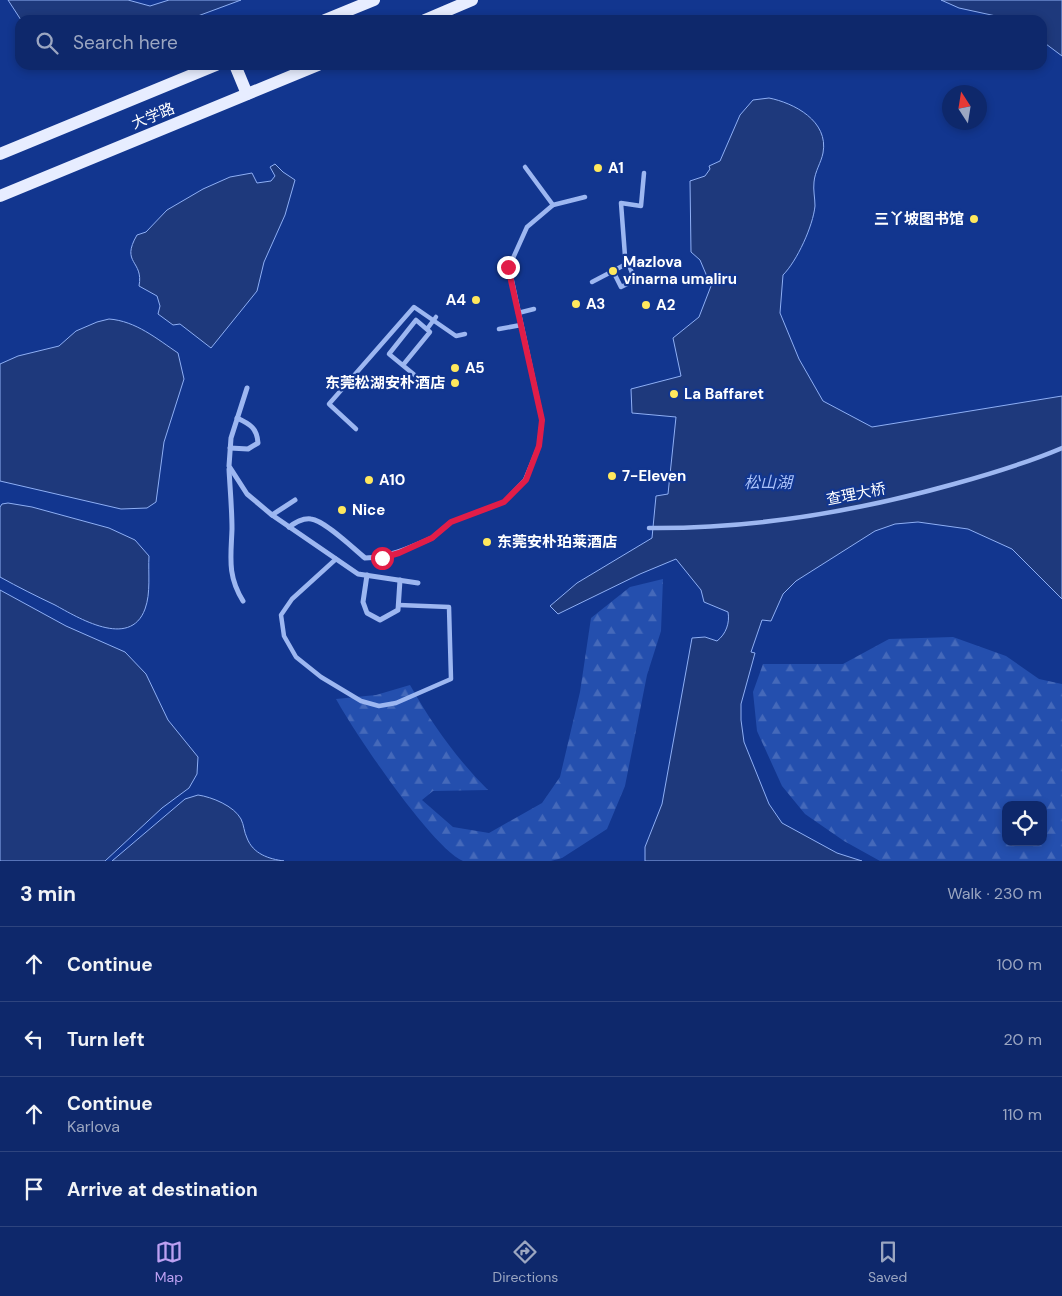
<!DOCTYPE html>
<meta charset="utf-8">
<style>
body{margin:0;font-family:"DM Sans","Noto Sans SC",sans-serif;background:#173071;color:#f1f3f6}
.controls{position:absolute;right:15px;bottom:15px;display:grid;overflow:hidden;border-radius:10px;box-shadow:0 2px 8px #0003}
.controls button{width:45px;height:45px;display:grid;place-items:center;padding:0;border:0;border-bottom:1px solid #2e447e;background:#0e286b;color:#f1f3f6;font:25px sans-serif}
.compass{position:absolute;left:942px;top:85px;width:45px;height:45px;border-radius:50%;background:#0e286b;box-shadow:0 2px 8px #0003;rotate:348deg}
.stop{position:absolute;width:15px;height:15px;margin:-11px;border:4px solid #e11d48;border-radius:50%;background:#fff}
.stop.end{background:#e11d48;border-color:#fff;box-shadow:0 1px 5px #0008}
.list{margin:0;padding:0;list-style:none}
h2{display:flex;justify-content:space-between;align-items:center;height:65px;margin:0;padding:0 20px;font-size:21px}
h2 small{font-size:16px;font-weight:400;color:#9ba6c1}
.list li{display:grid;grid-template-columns:32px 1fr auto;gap:15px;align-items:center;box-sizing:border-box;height:75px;padding:0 20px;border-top:1px solid #2e447e}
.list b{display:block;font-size:19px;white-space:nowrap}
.list p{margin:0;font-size:16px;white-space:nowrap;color:#9ba6c1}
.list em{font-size:16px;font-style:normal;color:#9ba6c1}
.icon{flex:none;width:28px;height:28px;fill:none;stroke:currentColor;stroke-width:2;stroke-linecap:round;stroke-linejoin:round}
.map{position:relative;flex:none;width:1062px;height:861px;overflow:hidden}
.search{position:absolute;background:#0e286b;box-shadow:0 2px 8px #0003;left:15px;right:15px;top:15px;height:55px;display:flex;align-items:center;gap:12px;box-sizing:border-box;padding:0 18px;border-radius:15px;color:#9ba6c1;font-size:19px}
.sheet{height:365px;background:#0e286b}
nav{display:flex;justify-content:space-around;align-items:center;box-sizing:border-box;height:70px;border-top:1px solid #2e447e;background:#0e286b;font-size:14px;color:#9ba6c1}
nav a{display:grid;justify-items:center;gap:2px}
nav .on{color:#bca0f2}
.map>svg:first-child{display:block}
.forest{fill:url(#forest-firs);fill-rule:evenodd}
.water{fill:#1e397c;stroke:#8eaff5}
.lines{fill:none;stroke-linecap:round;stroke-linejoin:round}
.pedestrian{stroke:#9db7f1;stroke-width:4.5}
.minor{stroke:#9db7f1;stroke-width:5}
.primary{stroke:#e7edff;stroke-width:12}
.route{stroke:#e11d48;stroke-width:6}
.poi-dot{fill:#ffe85d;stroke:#12368f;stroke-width:2}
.labels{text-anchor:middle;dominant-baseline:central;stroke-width:4.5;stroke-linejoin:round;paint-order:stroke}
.street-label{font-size:15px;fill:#fff;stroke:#12368f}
.poi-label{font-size:15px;font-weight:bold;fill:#fff;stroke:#12368f;text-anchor:start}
.water-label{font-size:16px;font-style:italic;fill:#a9c1f9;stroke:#12368f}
</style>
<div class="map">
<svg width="1062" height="861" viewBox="0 0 1062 861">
<defs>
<pattern id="forest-firs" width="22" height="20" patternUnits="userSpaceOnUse" patternTransform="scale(1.25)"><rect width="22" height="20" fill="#244fae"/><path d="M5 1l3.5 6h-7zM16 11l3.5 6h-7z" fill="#4569ba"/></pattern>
</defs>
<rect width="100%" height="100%" fill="#12368f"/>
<g class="forest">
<path d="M663 579 661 631 647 675 625 786 607 829 562 858 551 861H463C432 848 354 732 336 699L376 695 410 685C432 724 456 758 488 790L433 791 422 800 453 827 489 833 542 803 560 777 580 692 591 618 630 587Z"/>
<path d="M953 637 1006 656 1039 679 1062 684V861H880L844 841 805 814 782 786 757 731 753 692 763 664H843L889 639ZM1006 805H1043V842H1006Z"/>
</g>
<g class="water">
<path d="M8 0H128L150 6 169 0H241L187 20H21Z"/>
<path d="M941 0H1062V56L1042 41V20H1001L996 16 959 8Z"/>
<path d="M769 98C794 103 829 121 823 153 821 163 815 171 814 182 813 190 815 198 815 206 813 226 797 261 783 275L780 313 799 359 823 401 872 427 1062 396V599L1012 549 968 529 918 522 895 524 875 531 796 581 783 594 771 621 762 620 751 652 755 653 741 704V720L744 742 769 804 782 823 837 853 862 861H645V847L662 804 692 638 705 637 717 641C726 634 730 623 728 612L704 602 701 590 676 559 640 574 558 614 550 606 577 583 652 538 656 496 668 494 676 417 632 413 631 389 681 376 673 338 699 317 711 286 700 260 691 252 690 181 705 176 710 169 709 166 720 161 740 115 753 100Z"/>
<path d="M275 164 283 172 295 180 285 215 264 262 257 291 211 348 180 324 173 325 158 314 160 306 157 296 139 286C144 260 120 264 137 235L146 232 167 210 203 189 230 177 252 173 257 183 271 181 275 176 270 167Z"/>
<path d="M109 319C136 321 157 339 178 353L184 379 164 442 156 502 147 508 121 509 0 481V364L18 356 59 346 76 331 97 322Z"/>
<path d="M8 503 32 507 109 528 135 540 149 556C148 573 151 593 145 609 130 650 77 617 55 605 36 596 18 587 0 577V507L2 504Z"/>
<path d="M0 590 66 626 125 652 146 674 168 720 198 757 197 774 189 788 162 808 105 861H0Z"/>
<path d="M198 795C212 797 234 806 241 819 244 825 244 832 247 838 253 854 269 859 284 861H112L185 799Z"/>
</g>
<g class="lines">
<g class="pedestrian">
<path d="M525 167 553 205"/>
<path d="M628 263 613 271 621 287 635 280 625 256 621 203 641 206 644 173"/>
<path d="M592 282 613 271"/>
<path d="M518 313 534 309"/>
<path d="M427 329 436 317"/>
<path d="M499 329 521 325"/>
<path d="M403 365 430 332 416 320 389 354 417 377"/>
<path d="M356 429 329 404 414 307 456 336 465 334"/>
<path d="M649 528C752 529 854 512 954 484 990 474 1027 463 1062 448"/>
<path d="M432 538 451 522 504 502 525 480 539 446 542 420 509 267 527 227 553 205 585 197"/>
<path d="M336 559 292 599 281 615 284 636 296 657 321 677 361 701 379 706 396 703 451 679 449 607 399 605"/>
</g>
<g class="minor">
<path d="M247 388 231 438 229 466 247 494 272 515 358 574 418 583"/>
<path d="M230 448 248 449 258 443C257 428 250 424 237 418"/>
<path d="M229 469C230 489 232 509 232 529 231 557 227 575 243 601"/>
<path d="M272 515 295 500"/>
<path d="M289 527C295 523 302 518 311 519 324 520 354 549 365 558 390 557 409 548 432 538"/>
<path d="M367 575 363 602 367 613 380 620 398 610 400 580"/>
</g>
<g class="primary">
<path d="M325 20 374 0"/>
<path d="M425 20 472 0"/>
<path d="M235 65 247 94"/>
<path d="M0 154 216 65"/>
<path d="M0 196 318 65"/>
</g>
</g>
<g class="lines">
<path class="route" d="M382 558 399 553 432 538 451 522 504 502 526 480 539 446 542 420 508 267"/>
</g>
<g class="poi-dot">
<circle cx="598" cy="168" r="5"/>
<circle cx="974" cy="219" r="5"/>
<circle cx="613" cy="271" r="5"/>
<circle cx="476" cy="300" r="5"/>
<circle cx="576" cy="304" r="5"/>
<circle cx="646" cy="305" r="5"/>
<circle cx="455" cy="368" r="5"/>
<circle cx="455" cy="383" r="5"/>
<circle cx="674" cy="394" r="5"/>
<circle cx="612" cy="476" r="5"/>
<circle cx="369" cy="480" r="5"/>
<circle cx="342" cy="510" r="5"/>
<circle cx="487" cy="542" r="5"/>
</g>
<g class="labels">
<g class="street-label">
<text transform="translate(153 116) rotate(-22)">大学路</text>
<text transform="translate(856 494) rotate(-11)">查理大桥</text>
</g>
<g class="poi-label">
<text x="608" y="168">A1</text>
<text x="964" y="219" text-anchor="end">三丫坡图书馆</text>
<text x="623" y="262">Mazlova<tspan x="623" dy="17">vinarna umaliru</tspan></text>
<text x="466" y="300" text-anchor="end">A4</text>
<text x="586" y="304">A3</text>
<text x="656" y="305">A2</text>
<text x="465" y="368">A5</text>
<text x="445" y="383" text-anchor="end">东莞松湖安朴酒店</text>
<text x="684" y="394">La Baffaret</text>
<text x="622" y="476">7-Eleven</text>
<text x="379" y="480">A10</text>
<text x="352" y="510">Nice</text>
<text x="497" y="542">东莞安朴珀莱酒店</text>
</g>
<g class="water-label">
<text x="768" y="482">松山湖</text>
</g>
</g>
</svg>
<div class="controls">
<button><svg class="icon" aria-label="locate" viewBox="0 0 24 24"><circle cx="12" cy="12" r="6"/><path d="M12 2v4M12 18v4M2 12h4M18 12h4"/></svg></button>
</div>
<svg class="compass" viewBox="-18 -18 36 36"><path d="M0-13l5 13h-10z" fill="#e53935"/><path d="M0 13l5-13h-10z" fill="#9ba6c1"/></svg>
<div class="stop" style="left:382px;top:558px"></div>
<div class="stop end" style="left:508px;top:267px"></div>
<div class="search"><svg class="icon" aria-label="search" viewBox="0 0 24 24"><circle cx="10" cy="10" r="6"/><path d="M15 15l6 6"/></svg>Search here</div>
</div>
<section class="sheet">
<h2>3 min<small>Walk · 230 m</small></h2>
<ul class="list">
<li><svg class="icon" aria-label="ahead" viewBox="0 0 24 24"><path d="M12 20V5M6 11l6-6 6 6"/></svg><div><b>Continue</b></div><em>100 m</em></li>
<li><svg class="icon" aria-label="left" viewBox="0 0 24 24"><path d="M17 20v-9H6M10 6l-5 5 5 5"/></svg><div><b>Turn left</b></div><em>20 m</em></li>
<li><svg class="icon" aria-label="ahead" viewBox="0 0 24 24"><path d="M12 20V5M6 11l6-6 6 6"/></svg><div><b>Continue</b><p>Karlova</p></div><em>110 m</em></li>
<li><svg class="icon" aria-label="arrive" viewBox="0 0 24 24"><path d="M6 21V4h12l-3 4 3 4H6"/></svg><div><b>Arrive at destination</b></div></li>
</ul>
</section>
<nav>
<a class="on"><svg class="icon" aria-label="map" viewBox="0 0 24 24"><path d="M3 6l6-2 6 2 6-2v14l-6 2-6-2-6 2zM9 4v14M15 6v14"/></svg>Map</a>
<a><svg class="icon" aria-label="directions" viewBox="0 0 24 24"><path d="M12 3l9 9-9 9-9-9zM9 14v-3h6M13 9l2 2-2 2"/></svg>Directions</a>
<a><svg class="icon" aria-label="saved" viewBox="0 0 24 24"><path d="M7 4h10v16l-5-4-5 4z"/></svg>Saved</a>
</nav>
